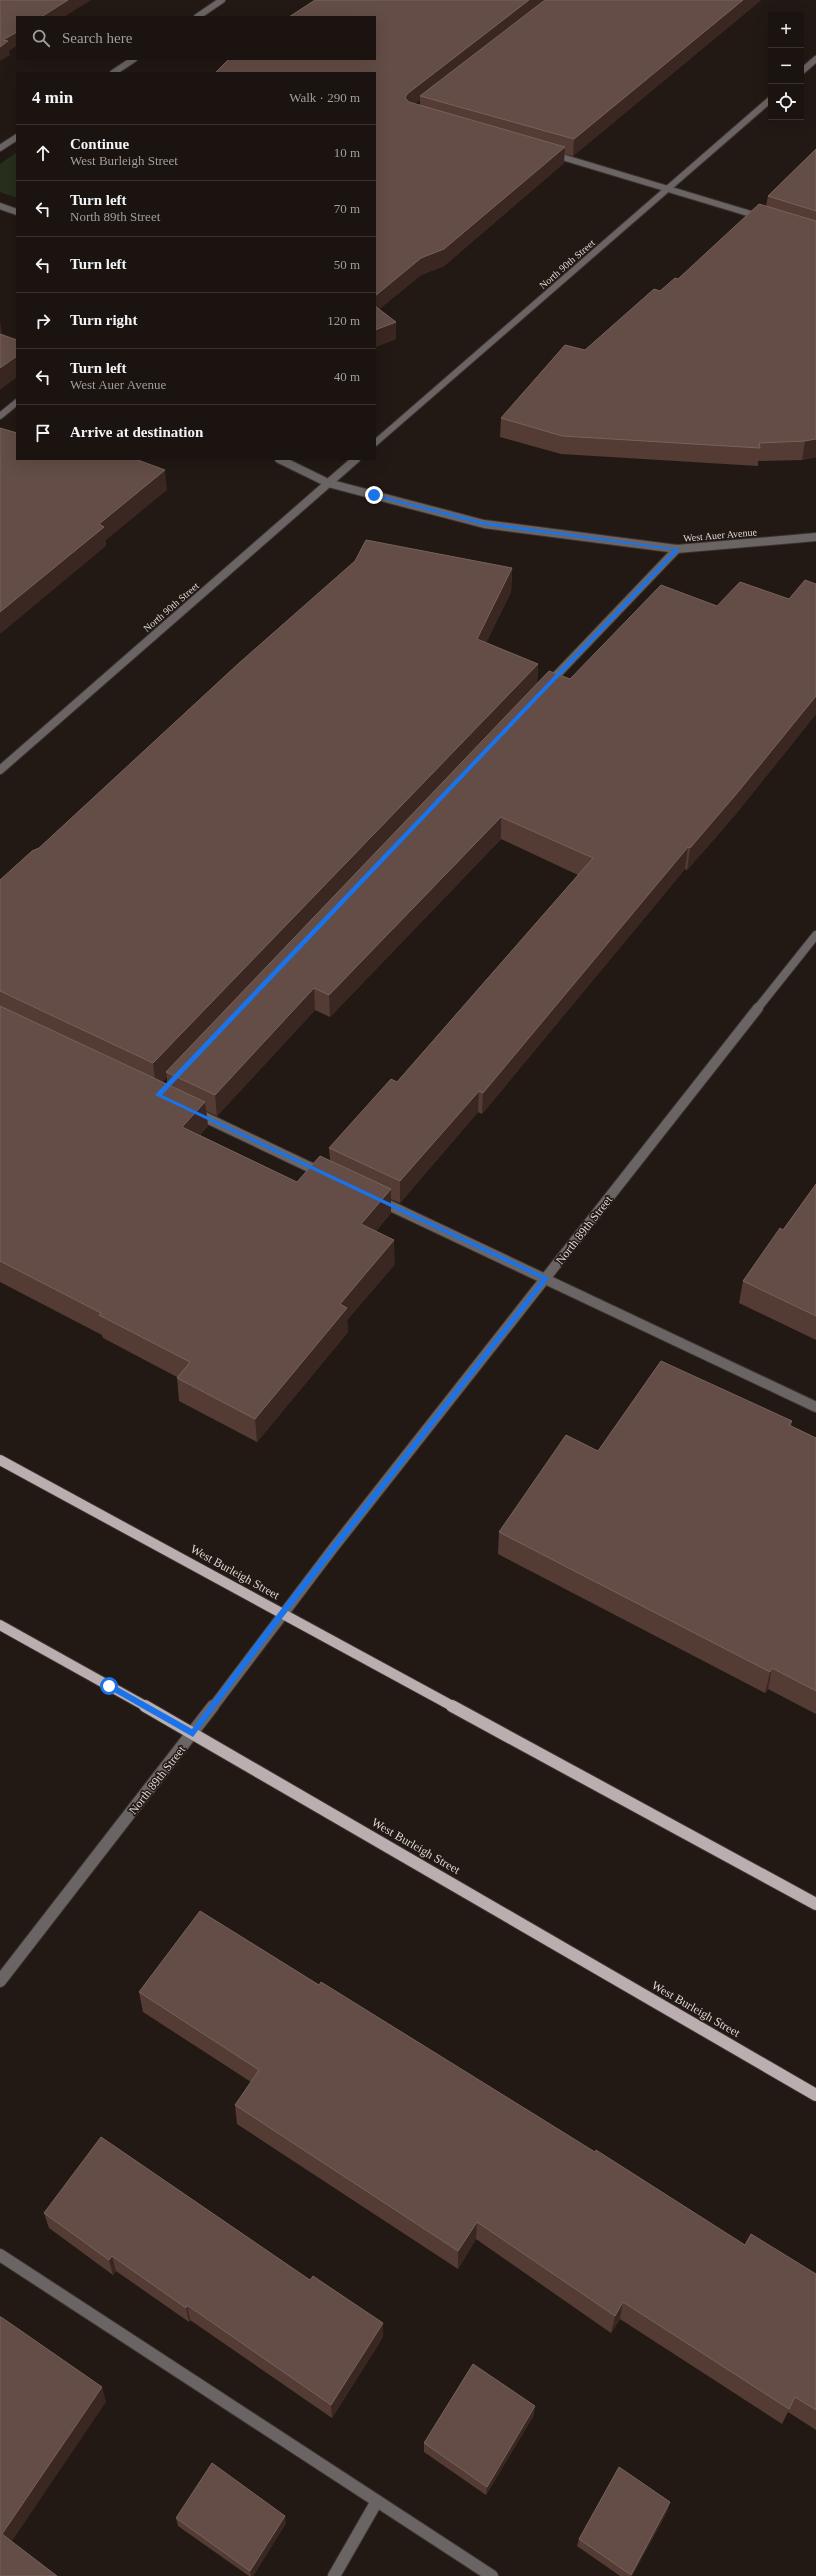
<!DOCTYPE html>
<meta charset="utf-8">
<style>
body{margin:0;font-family:"Times New Roman",serif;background:#27201d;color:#f1f3f6}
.controls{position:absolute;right:12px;top:12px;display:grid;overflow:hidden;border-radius:0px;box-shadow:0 4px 16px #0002}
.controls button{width:36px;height:36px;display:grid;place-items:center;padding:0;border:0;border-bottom:1px solid #38322f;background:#1a130f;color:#f1f3f6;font:20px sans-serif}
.stop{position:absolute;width:12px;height:12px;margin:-9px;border:3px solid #1a73e8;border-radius:50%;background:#fff}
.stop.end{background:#1a73e8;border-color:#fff;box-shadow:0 1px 4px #0008}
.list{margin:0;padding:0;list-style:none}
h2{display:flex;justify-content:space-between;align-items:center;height:52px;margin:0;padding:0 16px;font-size:17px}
h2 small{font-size:13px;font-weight:400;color:#9f9e9e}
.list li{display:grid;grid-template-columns:26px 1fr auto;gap:12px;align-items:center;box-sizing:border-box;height:56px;padding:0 16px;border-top:1px solid #38322f}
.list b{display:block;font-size:15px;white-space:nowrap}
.list p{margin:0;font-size:13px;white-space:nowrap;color:#9f9e9e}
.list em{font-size:13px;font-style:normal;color:#9f9e9e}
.icon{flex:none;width:22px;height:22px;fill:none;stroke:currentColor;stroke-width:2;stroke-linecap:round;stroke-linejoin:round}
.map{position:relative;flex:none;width:816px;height:2576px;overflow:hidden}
.search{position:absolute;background:#1a130f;box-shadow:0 4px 16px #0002;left:16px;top:16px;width:360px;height:44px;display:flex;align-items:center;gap:10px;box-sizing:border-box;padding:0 14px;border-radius:0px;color:#9f9e9e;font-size:15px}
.panel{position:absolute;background:#1a130f;box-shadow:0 4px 16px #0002;left:16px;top:72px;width:360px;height:388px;border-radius:0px}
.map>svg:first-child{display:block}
.green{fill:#282f1d}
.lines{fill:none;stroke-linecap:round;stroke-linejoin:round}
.minor-far3-casing{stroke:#3c342f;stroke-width:8}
.minor-far2-casing{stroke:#3c342f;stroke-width:10}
.minor-far1-casing{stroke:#3c342f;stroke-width:12}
.minor-casing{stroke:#3c342f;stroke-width:14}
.major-far1-casing{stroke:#3c342f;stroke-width:12}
.major-casing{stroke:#3c342f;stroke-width:14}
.minor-far3{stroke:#6a6465;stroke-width:6}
.minor-far2{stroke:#6a6465;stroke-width:8}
.minor-far1{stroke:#6a6465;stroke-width:10}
.minor{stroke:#6a6465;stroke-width:12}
.major-far1{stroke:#bbaeb1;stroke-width:10}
.major{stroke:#bbaeb1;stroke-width:12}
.wall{fill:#543c35;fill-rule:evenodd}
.shaded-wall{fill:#3a2721}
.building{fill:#634d46;stroke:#76625c}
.route{fill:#1a73e8}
.labels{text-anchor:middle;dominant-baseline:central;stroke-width:3;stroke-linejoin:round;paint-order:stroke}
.far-street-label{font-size:10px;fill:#ded8d4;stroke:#221914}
.street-label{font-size:12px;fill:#ded8d4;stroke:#221914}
</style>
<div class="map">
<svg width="816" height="2576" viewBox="0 0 816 2576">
<rect width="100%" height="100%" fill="#221914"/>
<path class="green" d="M17 152V198L0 192V164Z"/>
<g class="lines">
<defs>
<g id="minor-far3">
<path d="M197 17 222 0"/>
<path d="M801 72 816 59"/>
<path d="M113 73 134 59"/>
<path d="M0 148 17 137"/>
<path d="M552 154 761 217"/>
<path d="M0 206 17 212"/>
<path d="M0 416 17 402"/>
<path d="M375 443 771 99"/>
</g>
<g id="minor-far2">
<path d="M279 459 328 483 484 524 677 549 816 537"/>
<path d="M549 683 677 549"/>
<path d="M0 770 356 459"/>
<path d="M757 1009 816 935"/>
</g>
<g id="minor-far1">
<path d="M196 1113 322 1173"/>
<path d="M378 1200 816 1407"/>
<path d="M213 1707 334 1547 758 1008"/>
</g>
<g id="minor">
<path d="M0 1981 213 1706"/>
<path d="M0 2255 492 2576"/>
<path d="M334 2576 377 2501"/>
</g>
<g id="major-far1">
<path d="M0 1460 454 1707"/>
<path d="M0 1625 147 1707"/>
</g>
<g id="major">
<path d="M145 1706 816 2095"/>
<path d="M452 1706 816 1904"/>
</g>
</defs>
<use href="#minor-far3" class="minor-far3-casing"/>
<use href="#minor-far2" class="minor-far2-casing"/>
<use href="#minor-far1" class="minor-far1-casing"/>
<use href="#minor" class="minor-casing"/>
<use href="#major-far1" class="major-far1-casing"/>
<use href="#major" class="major-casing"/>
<use href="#minor-far3" class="minor-far3"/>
<use href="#minor-far2" class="minor-far2"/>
<use href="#minor-far1" class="minor-far1"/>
<use href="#minor" class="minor"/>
<use href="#major-far1" class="major-far1"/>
<use href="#major" class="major"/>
</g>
<g class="wall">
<path d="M315 0H761L573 156 564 154V163L444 266 421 275 379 309 396 339 375 347ZM420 100V105L415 104Z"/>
<path d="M816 149V457L802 460 758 461V466L561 454 500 437 501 418 585 350 660 291 678 279 766 206 768 196Z"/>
<path d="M512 568 511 592 486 643 538 664 537 683 570 679 717 606 789 599 816 584V714L735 815 687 870 685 869 482 1114 478 1112 400 1203 391 1199V1213L376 1231 395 1264 347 1320 348 1332 257 1442 179 1401 177 1377 103 1338 102 1335 0 1282V880L39 848ZM501 839 578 875 397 1082 329 1148 330 1160 297 1182 200 1135 208 1126 206 1111 217 1116 315 1010 330 1017ZM167 1077V1084L162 1082Z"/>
<path d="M816 1184V1340L739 1303 743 1281 783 1230Z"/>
<path d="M792 1421 791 1426 816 1438V1714L768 1689 765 1693 498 1554 499 1532 598 1451Z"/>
<path d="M319 1985 745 2245 816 2274V2430L788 2412 782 2424 620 2319 611 2333 476 2239 458 2269 237 2124 235 2105 251 2082 143 2012 139 1992Z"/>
<path d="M44 2213 310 2280 383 2323V2337L332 2418 190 2320 189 2322 116 2271 113 2275 49 2228Z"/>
<path d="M534 2415 486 2495 424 2452V2443Z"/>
<path d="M668 2510 632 2576H620L577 2546 579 2539Z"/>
<path d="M176 2518 286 2523 253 2576H249L178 2526Z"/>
</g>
<g class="shaded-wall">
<path d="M68 0H91L64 17H41Z"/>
<path d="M529 0H549L420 96V100L407 110 405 98 407 94Z"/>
<path d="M743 0H761L573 156 574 139Z"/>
<path d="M17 32V46L9 51 10 55 0 61V47L3 40Z"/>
<path d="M565 147 564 163 444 266 421 275 375 313V296L421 258Z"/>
<path d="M0 321 3 340 0 342Z"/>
<path d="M396 322V339L375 347V330Z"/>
<path d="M17 356V377L0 390V368Z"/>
<path d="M816 439V457L802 460 805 441Z"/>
<path d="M165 470 167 490 106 540V546L0 634V612L99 524Z"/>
<path d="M512 568 511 592 476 664 477 639Z"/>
<path d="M538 664 537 688 166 1072 167 1077 156 1088 153 1063Z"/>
<path d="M816 696V714L735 815 687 870 690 848Z"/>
<path d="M501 817V839L330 1017 329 995Z"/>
<path d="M688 847 685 869 482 1114 483 1093Z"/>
<path d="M314 988 315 1010 217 1116 215 1095Z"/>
<path d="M479 1091 478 1112 400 1203V1181Z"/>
<path d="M205 1102 208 1126 185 1151 182 1127Z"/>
<path d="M391 1189V1213L361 1248V1224Z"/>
<path d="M394 1240 395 1264 347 1320 348 1332 257 1442 255 1419 340 1304Z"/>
<path d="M772 1668 768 1689 765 1693 770 1672Z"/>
<path d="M477 2222 476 2239 458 2269V2251Z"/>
<path d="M112 2256 116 2271 113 2275 109 2260Z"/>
<path d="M623 2302 620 2319 611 2333 615 2316Z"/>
<path d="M187 2305 190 2320 189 2322 186 2308Z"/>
<path d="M383 2323V2337L332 2418 331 2405Z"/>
<path d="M102 2387 106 2402 8 2547 2 2534Z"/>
<path d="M535 2406 534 2415 486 2495 487 2487Z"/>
<path d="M670 2502 668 2510 632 2576H631Z"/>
<path d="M285 2516 286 2523 253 2576H251L250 2571Z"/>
</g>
<g class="building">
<path d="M0 0H68L41 17H17V32L3 40 8 41 0 47Z"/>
<path d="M315 0H529L407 94 405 98 409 102 565 147 444 249 421 258 375 296V73H215L229 59H375V17H289Z"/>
<path d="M545 0H743L574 139 420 96Z"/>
<path d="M816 149V211L768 196Z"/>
<path d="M759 204 816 221V439L805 441 759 443 760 448 562 436 501 418 565 345 585 350 654 289 660 291 675 278 678 279Z"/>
<path d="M375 306 396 322 375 330Z"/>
<path d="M0 334 17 340V356L0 368Z"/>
<path d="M0 428 17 433V459H135L165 470 99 524 104 527 0 612Z"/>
<path d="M366 540 512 568 477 639 538 664 153 1063 0 991V880L32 851 39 848 238 664 355 561Z"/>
<path d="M805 580 816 584V696L738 792 690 848 688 847 483 1093 479 1091 400 1181 329 1148 391 1079 397 1082 593 858 501 817 329 995 314 988 215 1095 166 1072 549 671 570 679 661 585 717 606 740 582 789 599Z"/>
<path d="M0 1006 205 1102 182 1127 297 1182 320 1156 391 1189 361 1224 394 1240 340 1304 347 1308 255 1419 177 1378 190 1362 99 1315 101 1313 0 1261Z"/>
<path d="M816 1184V1316L743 1281 780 1228 783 1230Z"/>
<path d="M661 1361 792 1421 789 1425 816 1438V1691L772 1668 770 1672 499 1532 566 1435 598 1451Z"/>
<path d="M200 1911 319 1985 321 1982 595 2152 596 2150 745 2245 751 2234 816 2274V2410L795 2397 789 2409 623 2302 615 2316 477 2222 458 2251 235 2105 259 2070 139 1992Z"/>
<path d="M101 2137 310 2280 313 2276 383 2323 331 2405 187 2305 186 2308 112 2256 109 2260 44 2213Z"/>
<path d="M0 2317H1L102 2387 2 2534 57 2576H0Z"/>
<path d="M473 2364 535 2406 487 2487 424 2443Z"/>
<path d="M212 2463 285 2516 250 2571 176 2518Z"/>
<path d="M619 2467 670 2502 631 2575 579 2539Z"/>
</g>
<path class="route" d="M374 494 484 522 680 549 162 1095 549 1278 284 1616 193 1737 107 1688V1684H112L192 1729 279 1612 542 1279 155 1095 674 550 484 525 373 496Z"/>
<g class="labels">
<g class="far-street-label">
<text transform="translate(567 264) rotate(-41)">North 90th Street</text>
<text transform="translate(720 535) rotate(-5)">West Auer Avenue</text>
<text transform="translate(171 607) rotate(-41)">North 90th Street</text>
</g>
<g class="street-label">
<text transform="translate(584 1230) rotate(-52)">North 89th Street</text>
<text transform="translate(235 1572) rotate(29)">West Burleigh Street</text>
<text transform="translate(157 1780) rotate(-52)">North 89th Street</text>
<text transform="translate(416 1846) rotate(30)">West Burleigh Street</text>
<text transform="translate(696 2009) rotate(30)">West Burleigh Street</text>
</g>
</g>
</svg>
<div class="controls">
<button>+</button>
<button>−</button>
<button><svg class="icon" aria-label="locate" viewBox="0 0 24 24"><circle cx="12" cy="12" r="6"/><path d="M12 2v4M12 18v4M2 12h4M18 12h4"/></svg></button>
</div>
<div class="stop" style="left:109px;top:1686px"></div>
<div class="stop end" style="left:374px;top:495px"></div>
<div class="search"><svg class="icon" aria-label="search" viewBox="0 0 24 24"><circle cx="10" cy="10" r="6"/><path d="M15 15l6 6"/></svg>Search here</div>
<section class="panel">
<h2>4 min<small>Walk · 290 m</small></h2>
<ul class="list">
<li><svg class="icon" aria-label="ahead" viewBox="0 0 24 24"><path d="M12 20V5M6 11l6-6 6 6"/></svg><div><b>Continue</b><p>West Burleigh Street</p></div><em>10 m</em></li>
<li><svg class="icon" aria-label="left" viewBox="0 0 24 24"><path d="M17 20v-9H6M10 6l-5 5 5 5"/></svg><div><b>Turn left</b><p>North 89th Street</p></div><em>70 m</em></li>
<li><svg class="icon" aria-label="left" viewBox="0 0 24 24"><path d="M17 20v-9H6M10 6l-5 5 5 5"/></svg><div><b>Turn left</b></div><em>50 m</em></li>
<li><svg class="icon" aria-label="right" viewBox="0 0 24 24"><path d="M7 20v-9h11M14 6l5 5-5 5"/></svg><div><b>Turn right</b></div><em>120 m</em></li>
<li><svg class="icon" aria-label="left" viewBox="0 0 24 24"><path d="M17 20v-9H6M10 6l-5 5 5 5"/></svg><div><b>Turn left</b><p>West Auer Avenue</p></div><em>40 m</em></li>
<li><svg class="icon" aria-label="arrive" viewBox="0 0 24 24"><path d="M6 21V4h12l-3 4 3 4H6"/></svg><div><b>Arrive at destination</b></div></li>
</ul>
</section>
</div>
